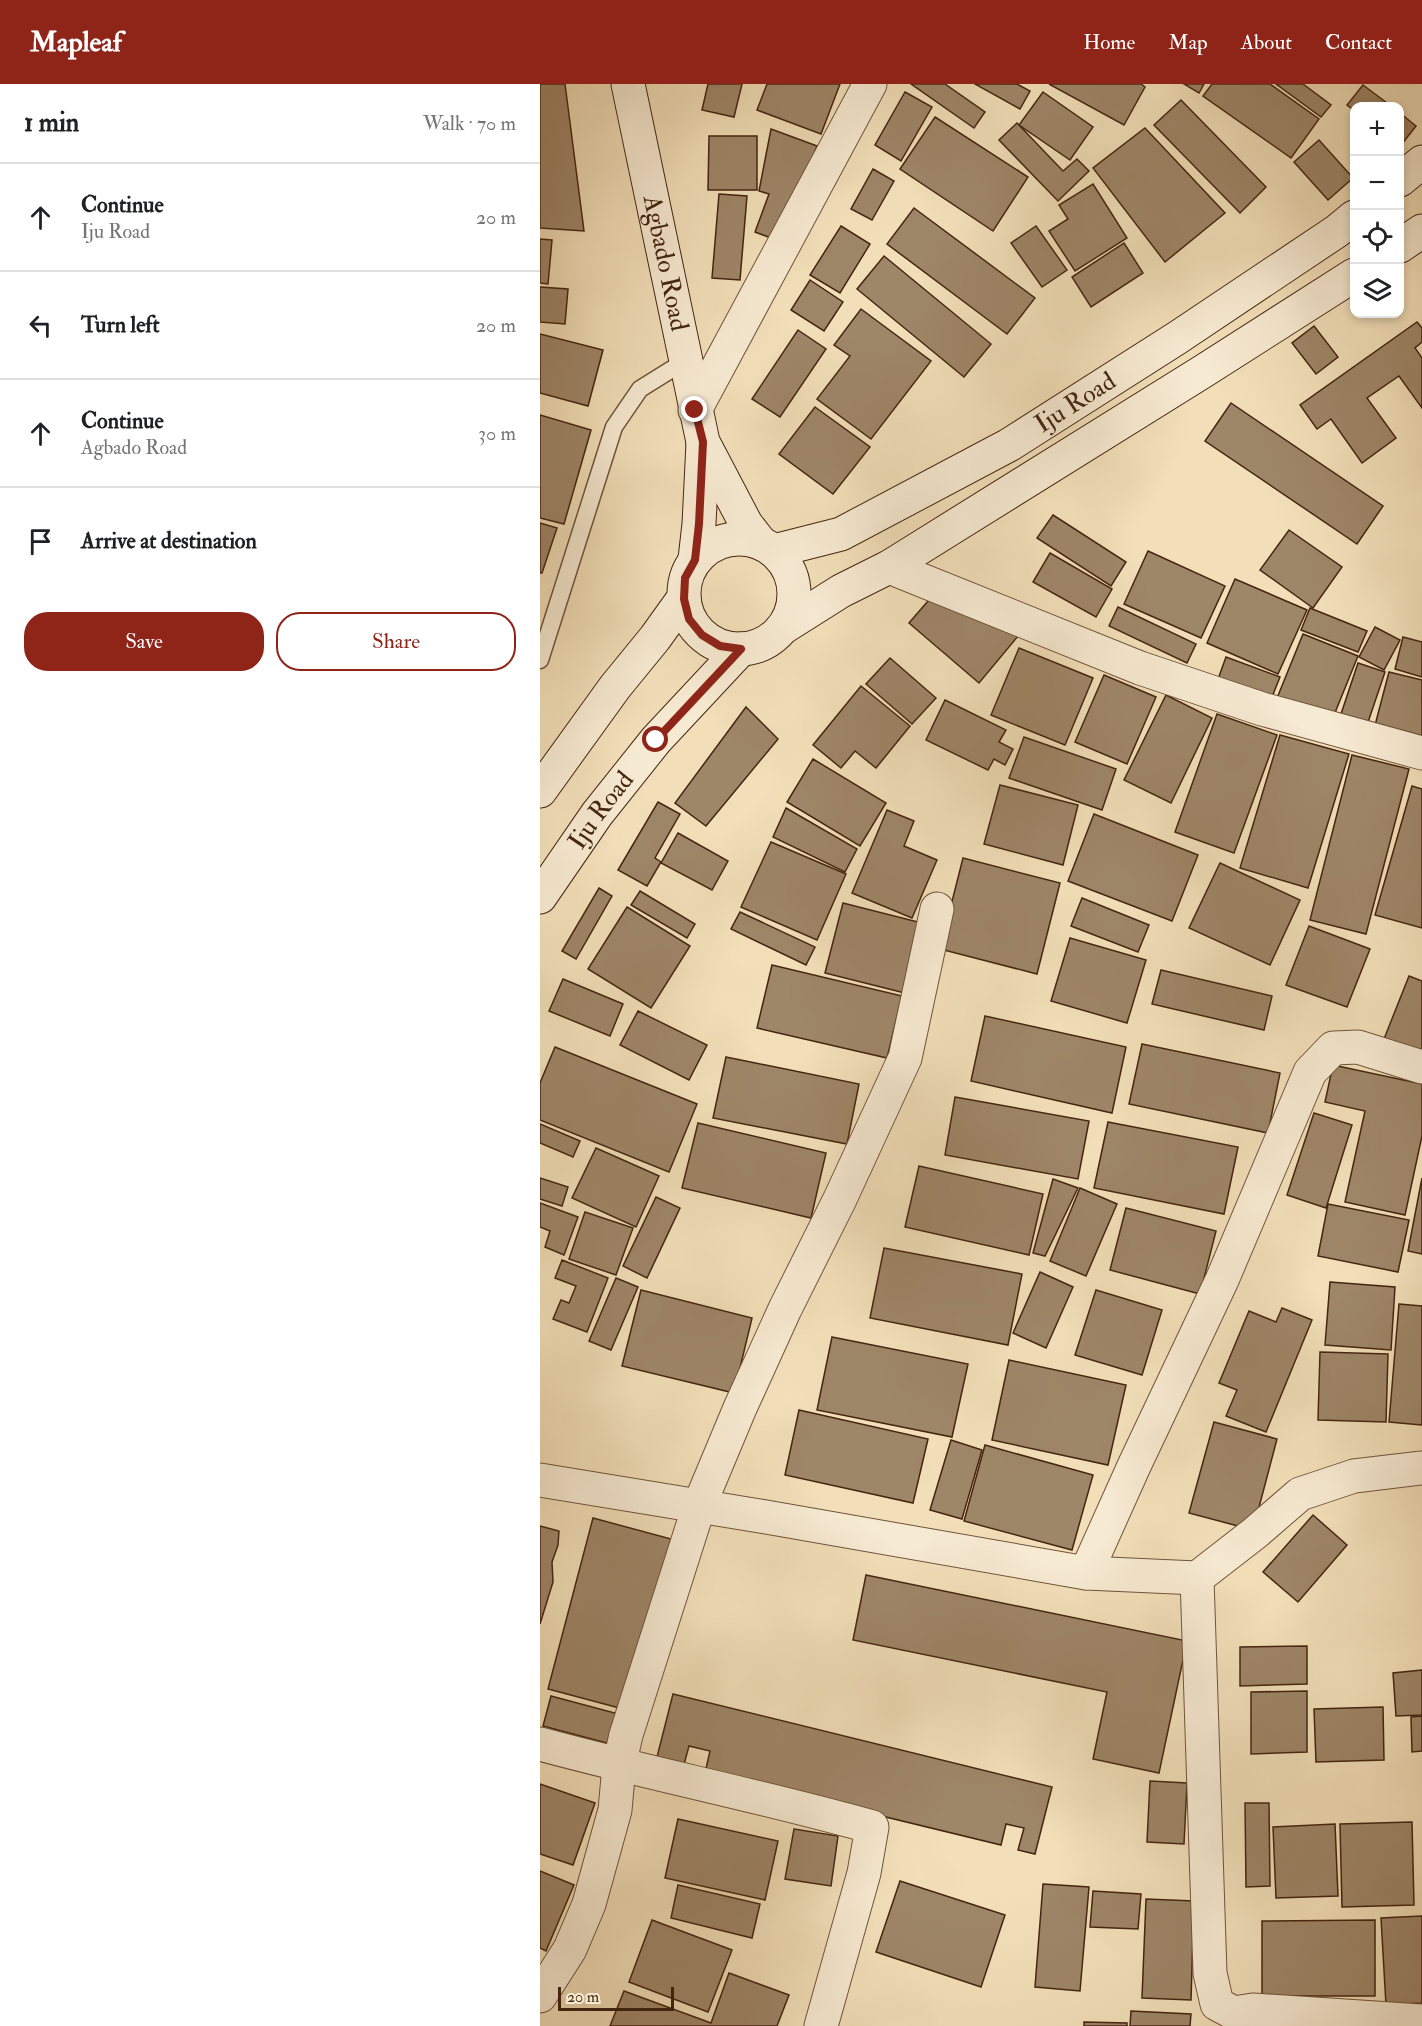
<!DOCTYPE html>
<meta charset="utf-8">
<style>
body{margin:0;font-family:"IM FELL Double Pica",serif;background:#f2f2f2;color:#202124}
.controls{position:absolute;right:18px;top:18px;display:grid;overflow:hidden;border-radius:12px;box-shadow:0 3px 9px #0003}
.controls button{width:54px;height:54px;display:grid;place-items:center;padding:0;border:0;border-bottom:2px solid #e0e0e0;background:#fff;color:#202124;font:30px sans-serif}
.scale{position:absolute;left:18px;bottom:15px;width:116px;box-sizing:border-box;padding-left:6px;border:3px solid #442610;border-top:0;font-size:16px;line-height:21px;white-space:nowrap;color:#442610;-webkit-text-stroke:4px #f7ead2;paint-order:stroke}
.stop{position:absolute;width:18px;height:18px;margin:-14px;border:4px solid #8f2418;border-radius:50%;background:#fff}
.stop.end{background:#8f2418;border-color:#fff;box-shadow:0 2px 6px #0008}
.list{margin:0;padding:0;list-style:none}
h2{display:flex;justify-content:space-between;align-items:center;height:78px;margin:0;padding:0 24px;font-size:26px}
h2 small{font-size:20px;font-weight:400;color:#757577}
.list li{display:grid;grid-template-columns:39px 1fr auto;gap:18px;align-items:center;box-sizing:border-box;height:108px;padding:0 24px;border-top:2px solid #e0e0e0}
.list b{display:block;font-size:22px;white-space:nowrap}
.list p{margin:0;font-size:20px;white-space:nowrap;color:#757577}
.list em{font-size:20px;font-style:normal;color:#757577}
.actions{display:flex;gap:12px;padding:18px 24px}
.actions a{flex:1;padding:14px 0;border:2px solid #8f2418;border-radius:24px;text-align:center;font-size:21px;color:#8f2418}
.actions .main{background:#8f2418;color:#fff}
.icon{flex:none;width:33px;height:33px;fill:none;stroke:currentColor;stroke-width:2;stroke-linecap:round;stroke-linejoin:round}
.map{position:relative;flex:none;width:882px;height:1942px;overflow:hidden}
header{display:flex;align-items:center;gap:36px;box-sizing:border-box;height:84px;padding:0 30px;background:#8f2418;color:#fff}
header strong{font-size:28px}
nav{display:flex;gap:33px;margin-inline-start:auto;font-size:21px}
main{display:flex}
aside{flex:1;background:#fff}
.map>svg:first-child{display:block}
.building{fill:#9e8668;stroke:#442610;stroke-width:1.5}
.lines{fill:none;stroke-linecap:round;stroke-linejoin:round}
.service-casing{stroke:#70543a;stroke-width:19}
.minor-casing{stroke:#70543a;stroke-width:35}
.secondary-casing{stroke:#442610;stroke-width:35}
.service{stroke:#f7ead2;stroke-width:16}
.minor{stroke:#f7ead2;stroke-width:33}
.secondary{stroke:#f7ead2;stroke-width:33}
.route{stroke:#8f2418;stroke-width:8}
.labels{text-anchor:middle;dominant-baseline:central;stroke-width:4.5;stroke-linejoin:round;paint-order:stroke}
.street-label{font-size:26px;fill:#442610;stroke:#f7ead2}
</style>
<header>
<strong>Mapleaf</strong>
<nav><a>Home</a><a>Map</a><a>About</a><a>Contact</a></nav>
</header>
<main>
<aside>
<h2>1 min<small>Walk · 70 m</small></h2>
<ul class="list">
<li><svg class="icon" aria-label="ahead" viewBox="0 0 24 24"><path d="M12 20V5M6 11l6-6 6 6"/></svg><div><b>Continue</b><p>Iju Road</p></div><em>20 m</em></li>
<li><svg class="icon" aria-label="left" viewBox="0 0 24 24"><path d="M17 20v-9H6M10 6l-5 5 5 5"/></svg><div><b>Turn left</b></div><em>20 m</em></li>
<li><svg class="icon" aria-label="ahead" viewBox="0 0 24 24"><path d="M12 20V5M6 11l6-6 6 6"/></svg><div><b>Continue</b><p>Agbado Road</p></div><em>30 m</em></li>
<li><svg class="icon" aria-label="arrive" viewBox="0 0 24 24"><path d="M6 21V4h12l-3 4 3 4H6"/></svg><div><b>Arrive at destination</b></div></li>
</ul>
<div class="actions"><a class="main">Save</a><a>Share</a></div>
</aside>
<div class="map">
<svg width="882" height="1942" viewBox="0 0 882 1942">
<rect width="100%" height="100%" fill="#f2dfb9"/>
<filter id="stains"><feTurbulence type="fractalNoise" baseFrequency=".00333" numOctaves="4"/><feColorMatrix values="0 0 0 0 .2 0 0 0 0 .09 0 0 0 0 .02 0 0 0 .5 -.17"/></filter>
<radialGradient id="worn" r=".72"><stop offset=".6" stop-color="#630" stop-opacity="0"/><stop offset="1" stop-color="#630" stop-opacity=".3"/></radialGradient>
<g class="building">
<path d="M0 0H25L44 147 0 144Z"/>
<path d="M168 0H202L194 33 162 26Z"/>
<path d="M227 0H300L281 50 217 26Z"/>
<path d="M371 0H405L445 28 434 44Z"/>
<path d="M435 0H477L490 7 480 25Z"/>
<path d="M509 0H601L605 3 584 41Z"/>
<path d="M644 0H664L659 9Z"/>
<path d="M672 0H730L779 35 751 74 663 12Z"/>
<path d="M736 0H763L791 21 781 33Z"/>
<path d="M823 1 851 22H814V26L807 21Z"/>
<path d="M365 8 392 23 361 77 335 61Z"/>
<path d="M503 8 553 43 530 76 479 41Z"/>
<path d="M641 16 726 103 700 129 614 41Z"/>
<path d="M860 29 876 42 861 61 860 60Z"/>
<path d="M395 33 488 93 453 147 360 85Z"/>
<path d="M477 39 523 87 537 75 549 87 518 117 459 56Z"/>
<path d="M605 44 685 129 625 178 553 84Z"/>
<path d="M231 45 277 62 242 158 215 148 229 110 219 107Z"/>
<path d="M169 52H217V106H168Z"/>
<path d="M779 56 813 94 788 116 754 78Z"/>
<path d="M333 85 354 97 332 136 311 125Z"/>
<path d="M553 100 587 154 535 187 509 147 528 135 519 121Z"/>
<path d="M179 110 207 112 200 196 172 194Z"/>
<path d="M374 124 495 214 467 250 347 160Z"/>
<path d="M301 142 330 160 300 209 270 191Z"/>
<path d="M496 142 527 186 502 203 471 159Z"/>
<path d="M0 155 12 156 8 200 0 199Z"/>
<path d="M584 159 603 189 551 223 532 193Z"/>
<path d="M344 172 451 260 424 293 317 205Z"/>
<path d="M270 196 303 218 284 247 251 226Z"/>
<path d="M0 203 28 205 25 240 0 238Z"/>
<path d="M321 225 391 277 331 355 277 315 310 272 294 261Z"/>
<path d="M877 238 882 244V258L875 264 882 274V324L859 292 827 314 856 354 822 379 791 335 777 345 760 321Z"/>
<path d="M774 242 798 273 776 290 752 259Z"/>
<path d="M258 246 286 265 240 333 212 315Z"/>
<path d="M0 250 63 266 48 322 0 309Z"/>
<path d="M691 319 843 422 817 460 665 357Z"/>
<path d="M275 323 330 363 293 410 239 370Z"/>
<path d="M0 331 51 346 24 440 0 434Z"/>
<path d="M513 431 586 478 571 502 497 454Z"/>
<path d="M0 439 17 444 2 489H0Z"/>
<path d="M749 446 802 483 773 524 720 486Z"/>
<path d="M608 467 685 502 661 554 584 520Z"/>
<path d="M510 469 572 505 556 533 493 498Z"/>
<path d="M695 495 767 526 738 590 667 559Z"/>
<path d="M395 509 479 551 439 599 369 539Z"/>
<path d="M578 523 656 560 647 579 569 542Z"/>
<path d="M770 524 827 547 818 568 761 546Z"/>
<path d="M835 543 860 556 844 586 819 573Z"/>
<path d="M763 550 818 572 790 641 735 619Z"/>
<path d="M863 553 882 558V593L855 585Z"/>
<path d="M479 564 553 594 525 661 451 631Z"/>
<path d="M686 573 740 593 730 618 677 598Z"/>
<path d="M350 574 396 614 372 640 326 600Z"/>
<path d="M818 579 845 588 824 650 797 642Z"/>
<path d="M849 588 882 596V661L833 649Z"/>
<path d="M564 591 616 613 587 680 535 658Z"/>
<path d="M321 602 370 642 336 684 315 667 301 684 273 661Z"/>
<path d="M626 611 672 634 631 719 584 696Z"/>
<path d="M405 616 466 646 459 658 473 665 465 681 454 675 448 686 386 656Z"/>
<path d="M206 623 238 655 166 742 135 719Z"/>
<path d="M677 630 737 651 694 769 635 748Z"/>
<path d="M740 651 809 670 768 804 700 784Z"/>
<path d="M484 653 576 685 562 726 469 694Z"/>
<path d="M812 671 869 685 826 850 770 836Z"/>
<path d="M273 675 346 719 320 762 247 718Z"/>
<path d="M460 701 538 721 523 781 444 760Z"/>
<path d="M872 702 882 705V844L835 831Z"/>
<path d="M118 718 140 730 115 774 121 778 107 802 78 786Z"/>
<path d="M246 724 317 765 305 788 233 753Z"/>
<path d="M347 726 374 737 364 762 397 776 372 834 312 809Z"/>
<path d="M554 730 658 771 632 837 528 797Z"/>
<path d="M138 749 188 777 172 806 121 779Z"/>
<path d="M231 758 306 790 277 856 201 823Z"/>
<path d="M423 774 520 799 497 890 400 865Z"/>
<path d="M680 779 760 816 730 881 649 844Z"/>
<path d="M59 804 72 812 36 875 22 867Z"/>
<path d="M100 807 155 840 147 854 91 821Z"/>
<path d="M542 814 609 841 598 868 531 842Z"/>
<path d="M303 819 382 839 365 909 285 889Z"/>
<path d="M87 823 150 862 111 924 48 885Z"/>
<path d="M200 828 275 863 266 881 191 845Z"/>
<path d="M769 842 830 865 807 923 746 901Z"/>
<path d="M530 854 606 876 587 939 511 917Z"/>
<path d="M232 881 362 912 347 974 217 944Z"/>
<path d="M621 886 732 912 724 946 612 920Z"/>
<path d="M869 892 882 897V976L842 960Z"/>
<path d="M23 895 83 920 70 952 9 927Z"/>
<path d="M98 927 167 961 149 996 80 961Z"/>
<path d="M445 932 586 963 572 1029 431 997Z"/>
<path d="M602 960 740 989 728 1049 589 1020Z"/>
<path d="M15 963 157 1020 129 1088 0 1036V999Z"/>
<path d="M186 973 319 1000 307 1060 173 1034Z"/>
<path d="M793 981 882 1000V1052L865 1131 805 1118 825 1027 785 1018Z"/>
<path d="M415 1013 549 1037 538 1095 405 1071Z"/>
<path d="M774 1029 812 1041 786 1124 747 1111Z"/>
<path d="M568 1038 698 1063 684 1130 554 1104Z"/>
<path d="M158 1039 286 1069 271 1134 142 1104Z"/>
<path d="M0 1040 40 1057 33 1073 0 1059Z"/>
<path d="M56 1064 119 1092 96 1143 32 1114Z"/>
<path d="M379 1082 503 1110 489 1171 365 1143Z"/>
<path d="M0 1094 28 1103 22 1122 0 1115Z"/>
<path d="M882 1094V1170L868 1167Z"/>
<path d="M513 1095 538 1104 505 1172 493 1169Z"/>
<path d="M540 1104 577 1120 546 1192 510 1177Z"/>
<path d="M116 1113 140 1124 107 1194 83 1182Z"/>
<path d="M0 1119 38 1133 24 1171 5 1163 10 1147 0 1143Z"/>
<path d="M788 1120 869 1136 858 1188 778 1172Z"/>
<path d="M586 1124 676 1147 660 1210 570 1186Z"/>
<path d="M45 1128 93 1144 76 1191 29 1175Z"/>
<path d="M344 1164 482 1190 468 1261 330 1234Z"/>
<path d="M22 1176 68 1194 47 1248 13 1235 21 1216 29 1219 36 1202 15 1194Z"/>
<path d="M500 1188 533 1203 506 1264 473 1249Z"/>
<path d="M76 1194 98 1203 71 1266 49 1257Z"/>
<path d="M790 1198 855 1203 851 1266 785 1261Z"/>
<path d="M101 1206 212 1234 194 1309 82 1282Z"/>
<path d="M556 1206 622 1226 602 1291 535 1271Z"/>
<path d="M859 1220 882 1222V1341L849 1338Z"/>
<path d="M742 1224 772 1236 726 1348 686 1332 697 1306 679 1299 709 1227 736 1238Z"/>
<path d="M292 1253 428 1280 412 1353 277 1326Z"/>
<path d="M780 1268 848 1270 846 1338 778 1336Z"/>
<path d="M469 1276 586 1301 568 1381 452 1356Z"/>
<path d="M259 1326 388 1355 373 1419 245 1391Z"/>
<path d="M674 1338 737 1355 713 1446 649 1429Z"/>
<path d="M411 1356 442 1366 422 1435 390 1426Z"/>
<path d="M445 1361 553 1391 532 1466 424 1437Z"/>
<path d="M773 1431 807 1461 758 1518 723 1488Z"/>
<path d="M53 1434 131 1455 87 1626 8 1605Z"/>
<path d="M0 1442 19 1447 18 1461 12 1478 13 1498 0 1540Z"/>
<path d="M326 1491 647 1557 619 1689 553 1675 567 1608 313 1556Z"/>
<path d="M767 1562V1600L700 1602V1563Z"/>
<path d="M882 1586V1631L856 1632 853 1589Z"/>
<path d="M767 1607V1668L711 1670V1608Z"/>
<path d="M133 1610 512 1703 495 1770 478 1766 484 1744 466 1740 461 1761 165 1689 170 1667 149 1662 143 1684 116 1677Z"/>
<path d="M11 1612 86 1632 78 1662 3 1642Z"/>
<path d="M843 1623 844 1676 776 1678 774 1625Z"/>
<path d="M882 1632V1667L872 1668 871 1633Z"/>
<path d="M610 1697 647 1699 644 1760 607 1758Z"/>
<path d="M0 1700 55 1719 33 1781 0 1770Z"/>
<path d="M705 1719H729L730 1802 706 1803Z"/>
<path d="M138 1735 238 1757 225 1816 125 1794Z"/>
<path d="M872 1738 874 1821 802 1823 800 1740Z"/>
<path d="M795 1740 798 1812 736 1814 733 1743Z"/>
<path d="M254 1745 298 1752 291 1802 245 1795Z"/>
<path d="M0 1787 34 1801 6 1867 0 1864Z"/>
<path d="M360 1797 465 1831 441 1903 336 1868Z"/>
<path d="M503 1800 549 1803 540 1907 495 1903Z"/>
<path d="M138 1801 220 1820 212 1854 131 1834Z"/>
<path d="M553 1807 601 1810 598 1845 550 1843Z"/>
<path d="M606 1815 654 1817 651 1916 602 1914Z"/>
<path d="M882 1832V1919L846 1921 841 1834Z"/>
<path d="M112 1836 192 1866 168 1928 89 1898Z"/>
<path d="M835 1836V1912H722V1837Z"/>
<path d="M189 1889 249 1911 237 1942H70L84 1907 171 1939Z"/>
<path d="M591 1927 651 1930 650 1942H590Z"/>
<path d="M544 1938 587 1939V1942H544Z"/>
</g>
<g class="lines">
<defs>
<path id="service" d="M0 576 74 343 100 305 145 277"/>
<g id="minor">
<path d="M155 326 330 0"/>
<path d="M349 483 600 584 722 625 882 669"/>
<path d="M0 1396 226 1433 546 1489 657 1494 715 1449 760 1410 814 1392 882 1384"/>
<path d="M546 1489 594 1382 682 1196 770 988 793 964 818 963 882 983"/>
<path d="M657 1494 670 1889 677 1920 694 1929 713 1926 882 1937"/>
<path d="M0 1660C110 1690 222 1712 332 1743L324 1789 281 1942"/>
<path d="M0 1912 30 1865 49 1820 75 1726 79 1682 86 1651 159 1422 200 1324 245 1225 300 1115 365 974 397 825"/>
</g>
<g id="secondary">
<path id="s1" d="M88 0 163 358 206 440 220 458"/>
<path d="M860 96 882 78"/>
<path d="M860 162 882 147"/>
<circle cx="199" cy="510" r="55"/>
<path id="s2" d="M234 467 301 450 469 361 637 254 797 147 814 133"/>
<path d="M155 475 159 440 163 359"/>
<path d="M244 543 301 507 349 483 662 288 814 191"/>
<path d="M0 707 75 603 115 554 143 515"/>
<path id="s3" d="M0 813 57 730 116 656 201 565"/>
</g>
</defs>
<use href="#service" class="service-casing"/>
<use href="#minor" class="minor-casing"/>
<use href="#secondary" class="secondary-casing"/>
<use href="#service" class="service"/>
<use href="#minor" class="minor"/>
<use href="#secondary" class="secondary"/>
</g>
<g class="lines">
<path class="route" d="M116 656 201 565 180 562 162 551 149 535 144 515 145 494 155 476 159 440 163 358 155 326"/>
</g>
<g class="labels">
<g class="street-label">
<text stroke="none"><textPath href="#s1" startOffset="183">Agbado Road</textPath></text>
<text stroke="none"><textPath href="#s2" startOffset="338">Iju Road</textPath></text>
<text stroke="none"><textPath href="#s3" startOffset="106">Iju Road</textPath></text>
</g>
</g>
<rect width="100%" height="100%" filter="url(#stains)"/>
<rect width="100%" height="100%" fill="url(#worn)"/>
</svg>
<div class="controls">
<button>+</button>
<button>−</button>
<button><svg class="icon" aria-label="locate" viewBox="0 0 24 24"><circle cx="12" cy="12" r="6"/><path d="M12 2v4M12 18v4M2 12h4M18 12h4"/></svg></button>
<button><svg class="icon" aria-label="layers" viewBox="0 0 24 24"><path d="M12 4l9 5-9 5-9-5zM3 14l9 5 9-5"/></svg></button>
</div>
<div class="scale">20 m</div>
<div class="stop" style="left:116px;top:656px"></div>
<div class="stop end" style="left:155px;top:326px"></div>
</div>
</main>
